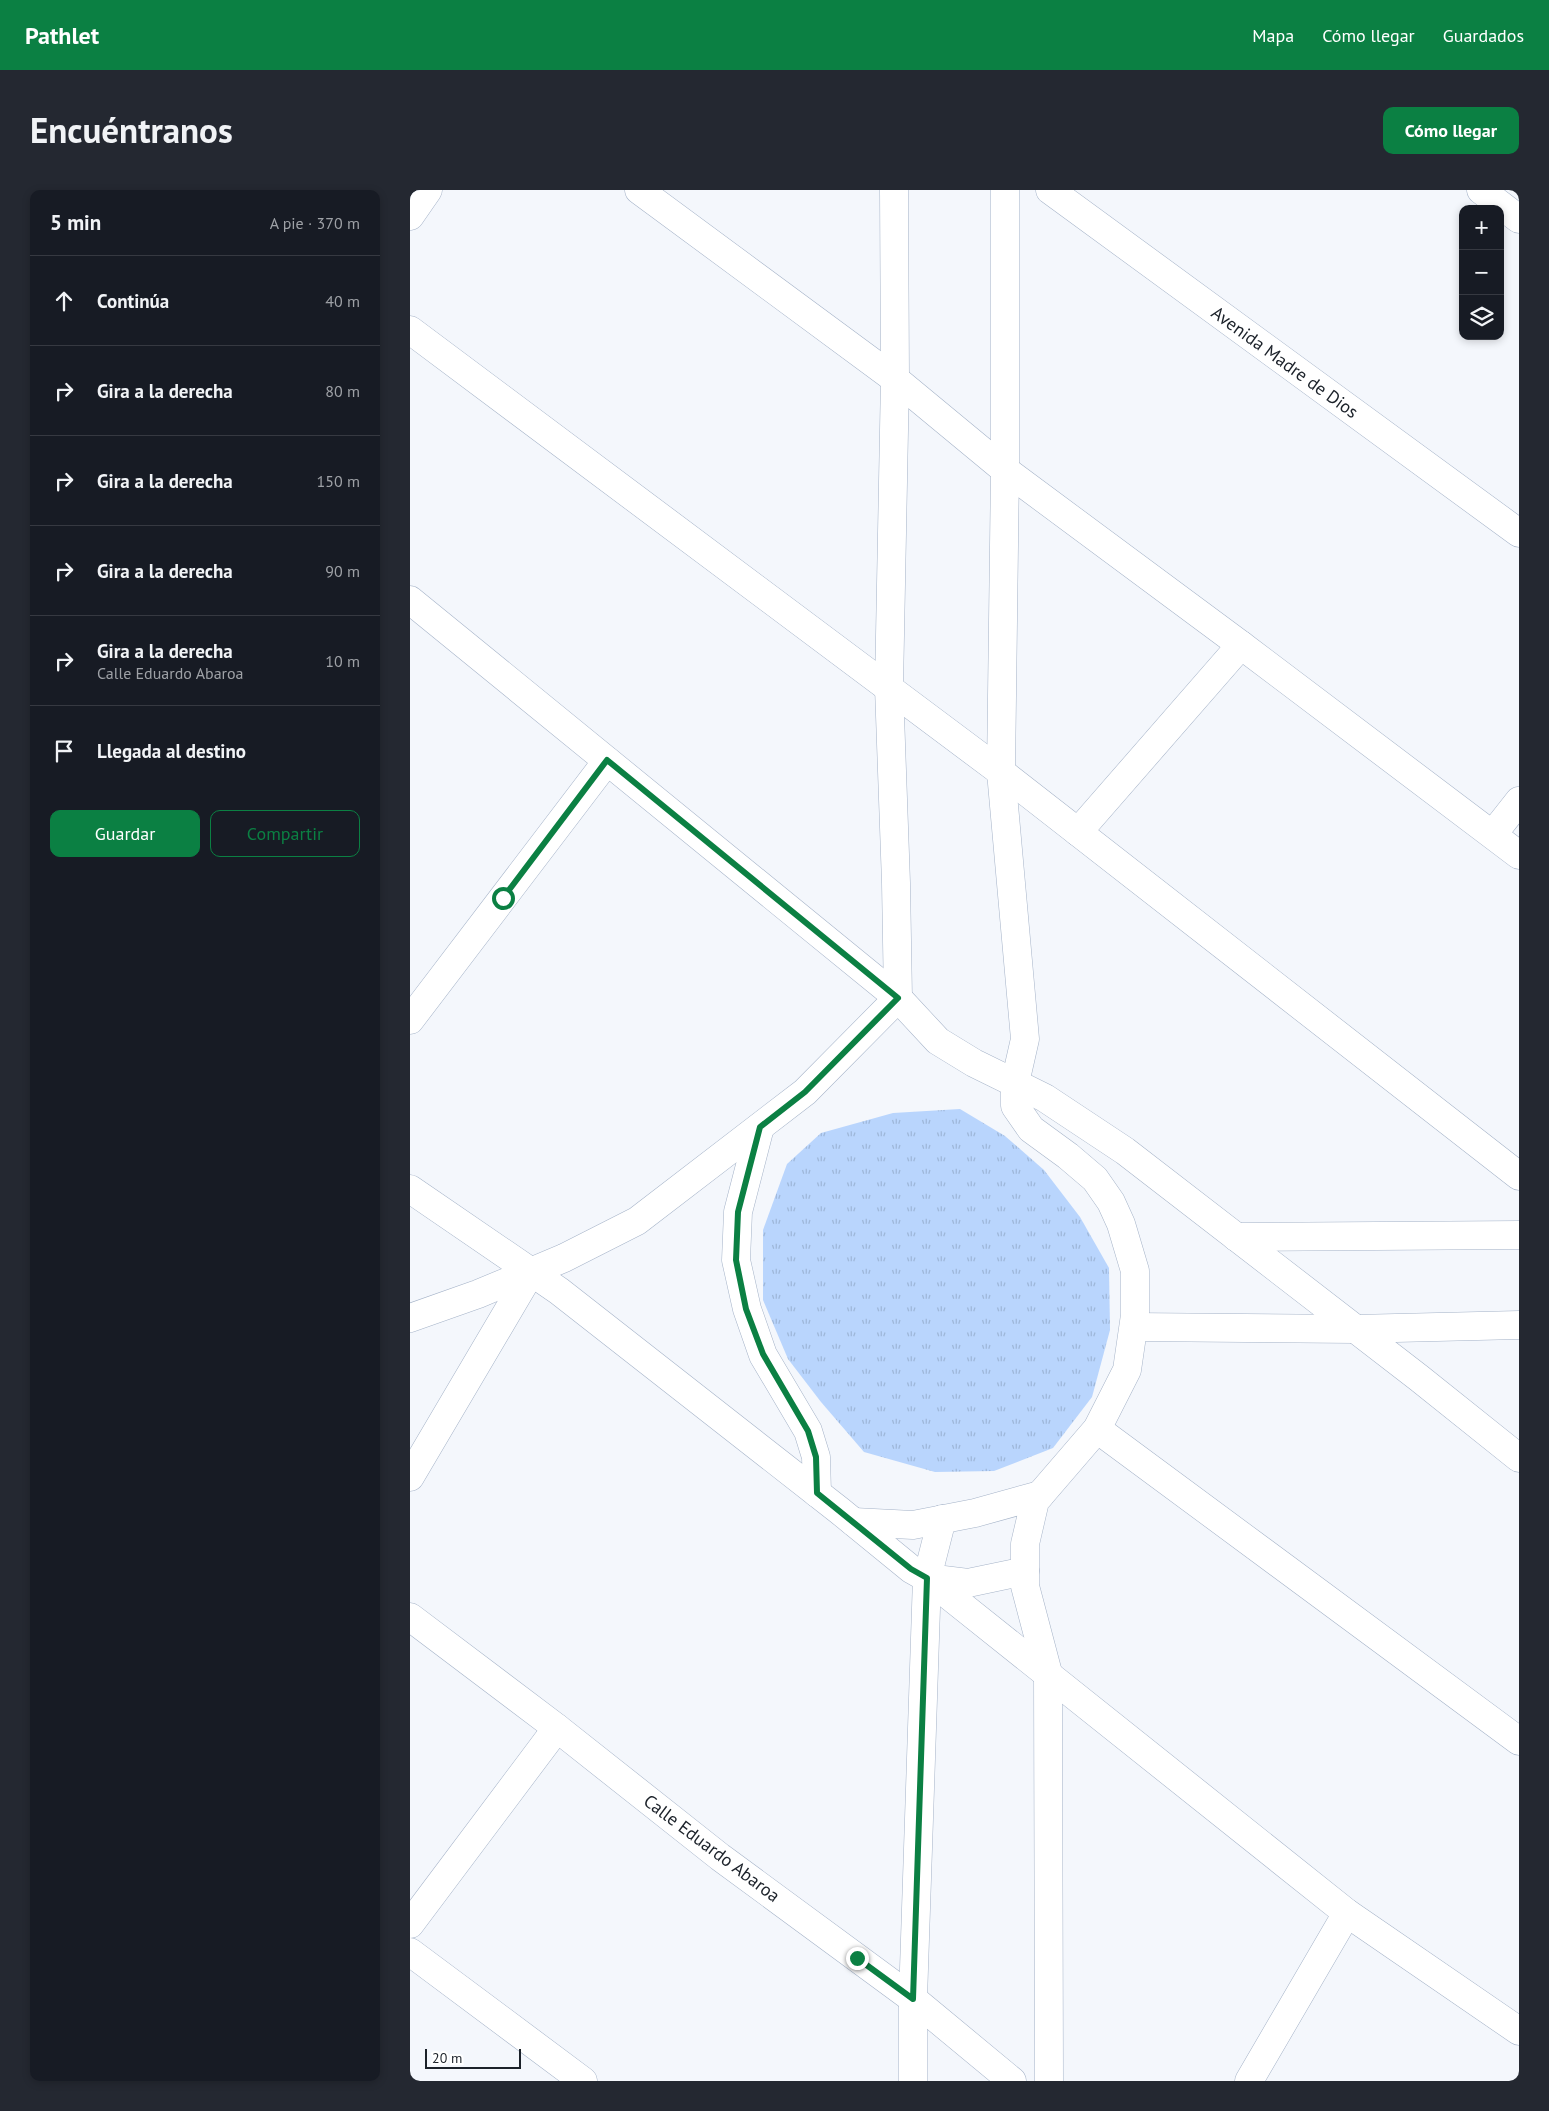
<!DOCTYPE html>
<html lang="es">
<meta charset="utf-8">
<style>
body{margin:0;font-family:"PT Sans",sans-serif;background:#242831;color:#f1f3f6}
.controls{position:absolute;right:15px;top:15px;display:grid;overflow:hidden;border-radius:10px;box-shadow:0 2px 8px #0003}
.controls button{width:45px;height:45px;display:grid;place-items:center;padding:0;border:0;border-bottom:1px solid #363941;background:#171b24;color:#f1f3f6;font:25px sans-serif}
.scale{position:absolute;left:15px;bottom:12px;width:96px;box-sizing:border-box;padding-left:5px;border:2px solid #1b2129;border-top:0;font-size:14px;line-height:18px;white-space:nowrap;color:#1b2129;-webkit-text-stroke:4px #fff;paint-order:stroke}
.stop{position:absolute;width:15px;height:15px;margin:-11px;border:4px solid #0b8043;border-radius:50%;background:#fff}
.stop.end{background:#0b8043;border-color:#fff;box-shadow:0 1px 5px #0008}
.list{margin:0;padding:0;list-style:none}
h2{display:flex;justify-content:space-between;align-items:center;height:65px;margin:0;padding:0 20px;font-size:21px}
h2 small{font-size:16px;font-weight:400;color:#9ea1a6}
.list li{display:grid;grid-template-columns:32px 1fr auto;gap:15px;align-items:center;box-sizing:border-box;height:90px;padding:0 20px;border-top:1px solid #363941}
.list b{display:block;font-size:19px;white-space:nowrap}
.list p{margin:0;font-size:16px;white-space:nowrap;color:#9ea1a6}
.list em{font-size:16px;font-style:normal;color:#9ea1a6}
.actions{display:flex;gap:10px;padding:15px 20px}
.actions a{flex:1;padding:11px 0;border:1px solid #0b8043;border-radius:10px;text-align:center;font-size:18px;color:#0b8043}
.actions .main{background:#0b8043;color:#fff}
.icon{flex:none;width:28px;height:28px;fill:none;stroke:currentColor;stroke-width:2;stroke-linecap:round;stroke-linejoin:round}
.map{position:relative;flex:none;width:1109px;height:1891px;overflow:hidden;border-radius:10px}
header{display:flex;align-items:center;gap:30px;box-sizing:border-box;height:70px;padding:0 25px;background:#0b8043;color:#fff}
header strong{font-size:24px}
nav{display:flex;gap:28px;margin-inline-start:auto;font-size:18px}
.intro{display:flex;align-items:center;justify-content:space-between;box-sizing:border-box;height:120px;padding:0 30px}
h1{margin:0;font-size:35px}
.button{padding:12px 22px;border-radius:10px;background:#0b8043;color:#fff;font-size:18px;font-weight:700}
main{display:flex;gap:30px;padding:0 30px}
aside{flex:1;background:#171b24;border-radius:10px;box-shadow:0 2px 8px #0003}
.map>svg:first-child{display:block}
.grass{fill:url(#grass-tufts)}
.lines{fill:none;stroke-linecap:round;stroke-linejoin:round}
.minor-casing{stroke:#a5b3c8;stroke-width:29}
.minor{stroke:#fff;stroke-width:28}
.route{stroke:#0b8043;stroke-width:6}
.labels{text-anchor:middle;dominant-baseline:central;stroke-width:4;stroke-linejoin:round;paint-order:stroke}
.street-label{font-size:18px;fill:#1b2129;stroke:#fff}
</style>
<header>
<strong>Pathlet</strong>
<nav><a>Mapa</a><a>Cómo llegar</a><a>Guardados</a></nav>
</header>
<div class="intro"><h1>Encuéntranos</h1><a class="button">Cómo llegar</a></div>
<main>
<aside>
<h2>5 min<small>A pie · 370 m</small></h2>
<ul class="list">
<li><svg class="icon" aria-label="ahead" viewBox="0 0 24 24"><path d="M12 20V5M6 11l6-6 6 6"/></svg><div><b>Continúa</b></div><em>40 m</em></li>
<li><svg class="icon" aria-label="right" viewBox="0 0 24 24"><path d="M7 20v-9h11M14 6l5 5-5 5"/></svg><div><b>Gira a la derecha</b></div><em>80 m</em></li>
<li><svg class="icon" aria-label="right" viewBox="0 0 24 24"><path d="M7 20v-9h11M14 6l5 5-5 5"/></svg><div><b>Gira a la derecha</b></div><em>150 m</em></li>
<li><svg class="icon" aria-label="right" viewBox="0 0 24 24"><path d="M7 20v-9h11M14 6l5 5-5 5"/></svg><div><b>Gira a la derecha</b></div><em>90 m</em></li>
<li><svg class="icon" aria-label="right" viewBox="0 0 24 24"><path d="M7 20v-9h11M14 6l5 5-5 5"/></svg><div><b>Gira a la derecha</b><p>Calle Eduardo Abaroa</p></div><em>10 m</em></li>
<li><svg class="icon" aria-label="arrive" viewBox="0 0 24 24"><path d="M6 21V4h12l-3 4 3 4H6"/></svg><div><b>Llegada al destino</b></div></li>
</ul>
<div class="actions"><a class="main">Guardar</a><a>Compartir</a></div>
</aside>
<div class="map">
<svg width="1109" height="1891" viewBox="0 0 1109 1891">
<defs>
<pattern id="grass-tufts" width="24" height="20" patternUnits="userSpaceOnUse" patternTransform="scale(1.25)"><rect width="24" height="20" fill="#b9d5fd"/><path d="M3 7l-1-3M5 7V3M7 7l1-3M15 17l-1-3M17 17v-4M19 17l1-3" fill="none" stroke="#9eb7d9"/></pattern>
</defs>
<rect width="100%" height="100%" fill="#f4f7fc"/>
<path class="grass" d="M550 919 595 946 634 980 670 1027 699 1078 700 1140 682 1207 643 1258 584 1281 525 1282 454 1262 411 1212 378 1169 353 1110V1040L377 974 411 943 483 923Z"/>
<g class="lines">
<defs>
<g id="minor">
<path d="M229 0 485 189 595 280 831 455 1109 665"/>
<path d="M595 0V280L591 582 615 849 605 893V916L621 939 658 966 685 989 701 1012 711 1034 725 1081V1125L717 1180 687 1239 625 1311 615 1354V1396L638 1483 639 1891"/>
<path d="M640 0 1109 343"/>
<path d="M1071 0 1109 29"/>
<path d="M0 26 18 0"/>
<path d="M0 140 591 582 1109 986"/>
<path d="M0 410 488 808 528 851 564 873 635 908 715 961 1009 1188 1109 1268"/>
<path d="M668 642 831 455"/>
<path d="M1083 644 1109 611"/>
<path d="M0 830 197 571"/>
<path d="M350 937 328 1022 326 1070 337 1119 353 1165 398 1241 406 1267 407 1303"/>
<path d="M0 999 149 1101 430 1321 501 1379 517 1388 558 1393 615 1381"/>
<path d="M826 1047 1109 1045"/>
<path d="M0 1128 68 1104 154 1068 227 1031 395 902 488 808 486 693 479 497 485 189 484 0"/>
<path d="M724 1137 945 1139 1109 1135"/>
<path d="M687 1239 1109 1551"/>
<path d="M0 1287 121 1082"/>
<path d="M444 1332 503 1335 565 1323 630 1305"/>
<path d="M517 1388 937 1723 1109 1841"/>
<path d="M0 1427 147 1538 310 1667 503 1809 602 1891"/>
<path d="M0 1734 147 1538"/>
<path d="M0 1762 173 1891"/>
<path d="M503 1891V1809L517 1388 532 1329"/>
<path d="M839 1891 937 1723"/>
</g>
</defs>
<use href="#minor" class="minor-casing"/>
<use href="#minor" class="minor"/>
</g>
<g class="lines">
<path class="route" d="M93 708 197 570 488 808 395 902 350 937 328 1022 326 1070 336 1119 353 1164 398 1241 406 1267 407 1303 501 1379 517 1388 503 1809 447 1768"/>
</g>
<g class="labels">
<g class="street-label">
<text transform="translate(875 172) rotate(36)">Avenida Madre de Dios</text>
<text transform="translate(302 1658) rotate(37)">Calle Eduardo Abaroa</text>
</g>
</g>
</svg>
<div class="controls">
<button>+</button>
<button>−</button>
<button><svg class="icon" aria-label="layers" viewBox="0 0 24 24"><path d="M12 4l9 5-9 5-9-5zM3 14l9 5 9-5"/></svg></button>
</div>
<div class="scale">20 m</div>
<div class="stop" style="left:93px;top:708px"></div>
<div class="stop end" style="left:447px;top:1768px"></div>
</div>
</main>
